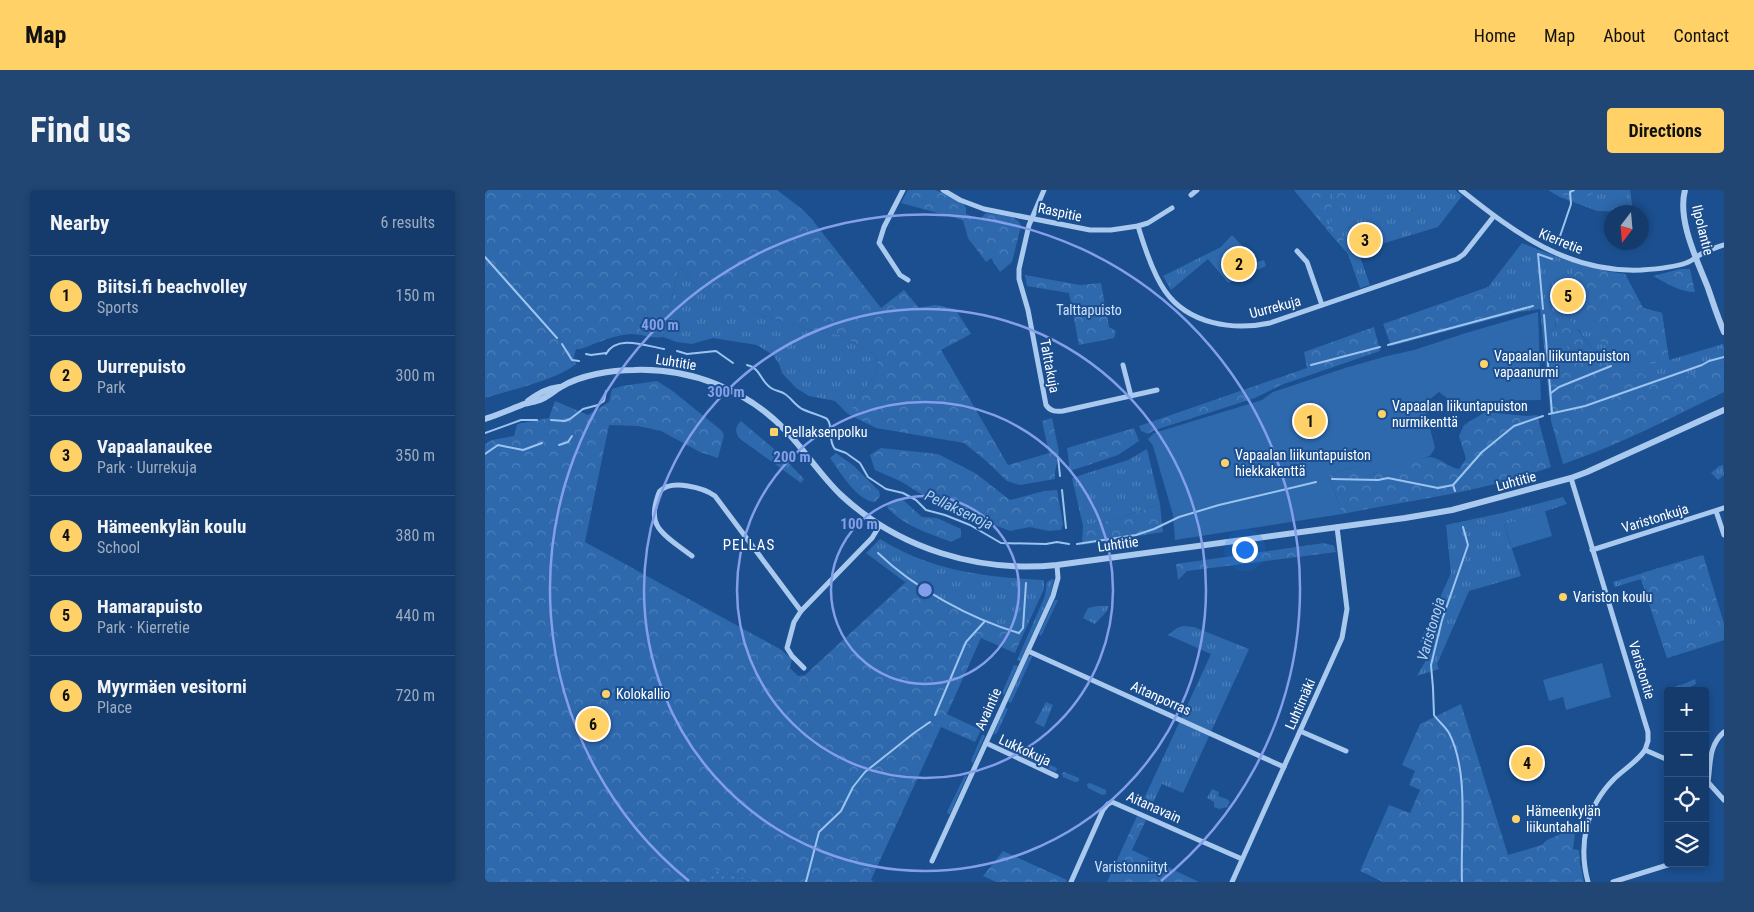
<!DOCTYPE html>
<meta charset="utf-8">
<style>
body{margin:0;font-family:"Roboto Condensed",sans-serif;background:#214673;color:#f1f3f6}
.controls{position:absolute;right:15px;bottom:15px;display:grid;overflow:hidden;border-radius:5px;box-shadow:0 2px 8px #0003}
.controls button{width:45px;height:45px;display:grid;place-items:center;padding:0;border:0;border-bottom:1px solid #33557e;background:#143b6b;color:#f1f3f6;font:25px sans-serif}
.compass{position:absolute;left:1119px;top:15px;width:45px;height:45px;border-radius:50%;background:#143b6b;box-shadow:0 2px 8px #0003;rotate:196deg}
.you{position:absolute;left:759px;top:359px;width:18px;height:18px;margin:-12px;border:4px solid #fff;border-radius:50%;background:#1a73e8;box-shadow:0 0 0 8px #1a73e833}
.badge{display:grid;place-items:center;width:32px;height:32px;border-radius:50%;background:#ffd166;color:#111;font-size:16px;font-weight:700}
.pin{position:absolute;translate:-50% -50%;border:2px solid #fff;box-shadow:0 1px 5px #0006}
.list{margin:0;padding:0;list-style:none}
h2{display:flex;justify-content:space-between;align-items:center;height:65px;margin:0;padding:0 20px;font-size:21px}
h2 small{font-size:16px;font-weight:400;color:#9dadc1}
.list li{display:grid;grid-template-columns:32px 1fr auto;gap:15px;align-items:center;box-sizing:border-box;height:80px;padding:0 20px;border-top:1px solid #33557e}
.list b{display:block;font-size:19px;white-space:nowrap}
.list p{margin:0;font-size:16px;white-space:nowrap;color:#9dadc1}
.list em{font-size:16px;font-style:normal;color:#9dadc1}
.icon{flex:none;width:28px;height:28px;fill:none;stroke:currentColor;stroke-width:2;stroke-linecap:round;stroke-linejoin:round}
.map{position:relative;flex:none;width:1239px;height:692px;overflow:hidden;border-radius:5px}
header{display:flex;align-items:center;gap:30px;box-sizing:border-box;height:70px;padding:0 25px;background:#ffd166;color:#111}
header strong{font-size:24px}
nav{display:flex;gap:28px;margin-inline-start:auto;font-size:18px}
.intro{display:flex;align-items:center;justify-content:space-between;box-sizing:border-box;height:120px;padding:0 30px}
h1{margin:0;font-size:35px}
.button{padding:12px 22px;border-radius:5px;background:#ffd166;color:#111;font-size:18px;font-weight:700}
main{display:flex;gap:30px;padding:0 30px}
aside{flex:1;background:#143b6b;border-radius:5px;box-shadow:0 2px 8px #0003}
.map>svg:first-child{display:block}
.grass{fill:url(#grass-tufts)}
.forest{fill:url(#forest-crowns);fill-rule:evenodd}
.garden{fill:url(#garden-dots)}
.pitch{fill:#2e69ad}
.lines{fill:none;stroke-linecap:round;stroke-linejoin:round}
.stream{stroke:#9cc4f0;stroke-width:2}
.minor{stroke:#a9c9ee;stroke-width:5}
.tertiary{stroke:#a9c9ee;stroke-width:6}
.ring{fill:none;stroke:#839eea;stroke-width:2.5}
.poi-dot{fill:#ffd166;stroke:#1b4f8f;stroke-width:2}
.labels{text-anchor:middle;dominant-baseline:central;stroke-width:4;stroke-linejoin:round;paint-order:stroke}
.street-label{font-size:14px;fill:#fff;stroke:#1b4f8f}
.park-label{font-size:14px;fill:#cfe3fa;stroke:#1b4f8f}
.poi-label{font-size:14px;fill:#fff;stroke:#1b4f8f;text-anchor:start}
.water-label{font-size:15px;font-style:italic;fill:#b5d3f5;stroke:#1b4f8f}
.neighbourhood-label{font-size:15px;letter-spacing:1px;fill:#fff;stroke:#1b4f8f}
.centre{fill:#839eea;stroke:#1b4f8f;stroke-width:2.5}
.ring-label{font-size:15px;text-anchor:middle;font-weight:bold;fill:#839eea;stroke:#1b4f8f;stroke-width:4;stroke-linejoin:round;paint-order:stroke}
</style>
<header>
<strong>Map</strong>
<nav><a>Home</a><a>Map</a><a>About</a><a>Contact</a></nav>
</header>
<div class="intro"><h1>Find us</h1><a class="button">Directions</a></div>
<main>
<aside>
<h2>Nearby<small>6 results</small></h2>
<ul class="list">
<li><span class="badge">1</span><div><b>Biitsi.fi beachvolley</b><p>Sports</p></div><em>150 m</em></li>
<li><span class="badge">2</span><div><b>Uurrepuisto</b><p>Park</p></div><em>300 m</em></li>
<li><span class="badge">3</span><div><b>Vapaalanaukee</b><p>Park · Uurrekuja</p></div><em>350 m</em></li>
<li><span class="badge">4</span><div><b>Hämeenkylän koulu</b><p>School</p></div><em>380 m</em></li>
<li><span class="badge">5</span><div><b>Hamarapuisto</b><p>Park · Kierretie</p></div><em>440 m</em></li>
<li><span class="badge">6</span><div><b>Myyrmäen vesitorni</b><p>Place</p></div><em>720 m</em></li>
</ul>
</aside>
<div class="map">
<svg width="1239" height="692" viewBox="0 0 1239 692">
<defs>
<pattern id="grass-tufts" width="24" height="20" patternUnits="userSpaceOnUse" patternTransform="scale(1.25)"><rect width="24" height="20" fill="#2e69ad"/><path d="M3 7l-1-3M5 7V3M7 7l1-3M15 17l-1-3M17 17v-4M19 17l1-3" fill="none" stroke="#4d80b9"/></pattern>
<pattern id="forest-crowns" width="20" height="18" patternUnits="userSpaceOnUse" patternTransform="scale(1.25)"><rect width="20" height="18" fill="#2e69ad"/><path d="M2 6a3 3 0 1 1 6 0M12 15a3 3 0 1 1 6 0" fill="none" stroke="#4d80b9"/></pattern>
<pattern id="garden-dots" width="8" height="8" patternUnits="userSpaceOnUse" patternTransform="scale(1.25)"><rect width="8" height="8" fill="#2e69ad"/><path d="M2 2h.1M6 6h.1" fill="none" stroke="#4d80b9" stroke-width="1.8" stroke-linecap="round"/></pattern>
</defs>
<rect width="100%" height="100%" fill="#1b4f8f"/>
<g class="grass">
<path d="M809 0H970L977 6 953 37 873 61 885 95 875 98 863 64Z"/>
<path d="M1063 0H1145L1148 22 1112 21 1075 7Z"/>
<path d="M747 45 772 72 779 70 781 76 743 93 723 69 686 100 678 86 736 57Z"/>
<path d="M1037 53C1074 68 1101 79 1140 84L1158 118 1177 123 1184 170 1238 154 1239 158V178L1237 177 1181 197 1107 159 1094 140 1072 126 1070 136 1083 156 1098 168 1096 173 1090 172 1075 160 1071 162V176L1062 187 1055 119 1034 122 1003 97Z"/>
<path d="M194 76 209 93 271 124 281 126 319 138 355 145 391 165 393 177 387 189 363 224 350 211 324 206 311 198 297 183 294 174 288 165 272 155 228 148 207 154 192 152 178 147Z"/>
<path d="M662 259 675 314 633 328 598 336 587 288 643 270Z"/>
<path d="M1238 275 1239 285 1233 290 1226 283 1234 276Z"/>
<path d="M1078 307 1082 314 1019 335 1036 386 984 401 952 474 954 479 932 486 940 472 944 453 935 452 966 383 961 335 1017 323Z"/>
<path d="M395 349C447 381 499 387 559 390V399L537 447 455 411 424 389 420 392 381 363Z"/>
<path d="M1218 365 1239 434V450L1182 468 1156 389 1130 397 1128 392Z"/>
<path d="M569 389 565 406 535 471 532 470 560 406 562 392 565 390Z"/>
<path d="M570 410H573L556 446 554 444Z"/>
<path d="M612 416H624L621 422 610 434 598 428 603 418Z"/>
<path d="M698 436 709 437 764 459 698 603 677 594 666 617 657 613 726 464 683 445 692 438Z"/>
<path d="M548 465 526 513H525L523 511 543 467Z"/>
<path d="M529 475 533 476 519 505 517 503Z"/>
<path d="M1210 489 1211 494 1205 497V501H1183V508L1181 499 1199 494Z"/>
<path d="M561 512 568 515 559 537 550 533Z"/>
<path d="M520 517 523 519 512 543 508 545Z"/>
<path d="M497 545 500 546 488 573 486 571Z"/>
<path d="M524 556 572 578 571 582 522 560Z"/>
<path d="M579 582 594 588V591L590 592 578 587 577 583Z"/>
<path d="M480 585 482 586 465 624H463L462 622Z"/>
<path d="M605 593 621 600V604L617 605 603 598 602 594Z"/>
<path d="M727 599 734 602 733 606 742 609 745 612 742 617 734 619 729 617V612L722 608Z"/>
</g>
<g class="forest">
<path d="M0 0H292L317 19 326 28 396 118 419 100 434 118 450 115 470 119 486 144 456 160 523 275 564 263 557 231 567 228 574 262 570 282V289L535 295 522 291 500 270 479 253 391 238 363 224 387 189 393 177 391 165 355 145 319 138 281 126 271 124 256 118 209 93 194 76 178 147C167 149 156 144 146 144 128 145 112 153 96 159H91L89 167 91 174C72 190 25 200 0 208Z"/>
<path d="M423 0H451L478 13 481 18V24L495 29 501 23C512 25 533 24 536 36L527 72 515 82 506 68 501 72 483 48 478 30 416 13Z"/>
<path d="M809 0H843L848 23 838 35Z"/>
<path d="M847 0H881L880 2 850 13Z"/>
<path d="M1071 0H1112C1101 12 1082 11 1071 0Z"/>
<path d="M849 27 864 63 863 64 841 39Z"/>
<path d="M1090 74 1115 81 1140 84 1158 118 1177 123 1184 170 1165 174 1116 152 1102 126 1082 119Z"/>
<path d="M1195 79H1205L1210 102C1196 103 1180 92 1168 86Z"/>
<path d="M540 85 595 95 616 93 624 137 631 141 629 148 594 155 584 103 542 96Z"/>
<path d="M1003 97 1034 122 906 156 898 134Z"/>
<path d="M1071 126 1086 130 1107 159 1181 196 1207 184 1237 177 1239 178V202C1186 228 1134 255 1078 274L1066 231 1062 187 1071 176V162L1076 160 1090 172 1096 173 1098 168C1082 152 1068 154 1071 126Z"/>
<path d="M889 137 895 161 796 195 770 208 670 240 663 244 656 241 654 236 822 178 819 162Z"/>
<path d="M172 191 189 202 237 241 239 245 233 268 215 262 176 241 153 236 124 235 100 352 295 459 307 469 305 478 313 486 320 485 424 389 455 411 537 447 530 463 496 448 462 524 496 540 490 552 456 537 386 690 389 692H266V690L229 679 220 692H0V254L7 250 29 246 32 234 64 228 70 211 103 225 124 212 127 199 137 196Z"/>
<path d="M1000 222 1042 226 1052 225 1066 277C1050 282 1034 288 1018 292 965 306 911 313 857 324L844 285 872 276 884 285C894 282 938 266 945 267 956 268 964 278 974 279L981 269 974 246 979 235Z"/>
<path d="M256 231 295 264 319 289 316 293 254 248C250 241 250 237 256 231Z"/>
<path d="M649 238 654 251 633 265 585 281 582 258Z"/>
<path d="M396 258 453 264 490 283 525 310 559 301 572 300 578 334 576 340 564 341 545 337 525 341 504 333 488 324 455 316 417 292 390 280 385 265Z"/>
<path d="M351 263 369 276 394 301 395 306 390 312C372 311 355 282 345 268Z"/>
<path d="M416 308 437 327 452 328 476 339V347L466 352C444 343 418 336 402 317L405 312Z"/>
<path d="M675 314 678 342 597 355 598 336 633 328Z"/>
<path d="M839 353 849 356 851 362 702 381 693 390 691 374Z"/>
<path d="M1218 365 1239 434V450L1182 468 1156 389 1157 383ZM1215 394H1219C1225 406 1235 422 1231 436 1225 453 1201 441 1197 428 1203 423 1209 423 1214 417L1213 404Z"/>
<path d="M976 514 1023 665 1057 655C1062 647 1075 647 1082 639L1090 642 1088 659 1094 660 1095 673 1099 692H898L875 681 904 615 925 623 935 600 924 595 930 581 917 575 935 534Z"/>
<path d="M652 626 661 630 647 660 714 692H622Z"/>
<path d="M518 661 582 690 581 692H511L498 686Z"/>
</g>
<path class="garden" d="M229 679 266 690V692H220Z"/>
<g class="pitch">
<path d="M1053 122 1056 210 1003 211 971 215 954 202 939 214 950 258 945 266 884 285H875L872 276 844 285 857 324 690 350 688 325 668 256 663 249 669 243 777 210 788 202 860 178 902 166 929 160 981 143Z"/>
<path d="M1060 321 1067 346 1027 358 1019 335Z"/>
<path d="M1117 473 1126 507 1081 520 1078 507 1064 511 1058 490Z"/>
</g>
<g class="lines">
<g class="stream">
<path d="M1072 55 1086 14 1085 2 1089 0"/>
<path d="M0 67 72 148"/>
<path d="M1058 119 1053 64 1067 69"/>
<path d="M1059 125 1067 223"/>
<path d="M77 154 87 170 94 171"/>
<path d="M903 155 1048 116"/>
<path d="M192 161 202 164 231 161 248 173"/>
<path d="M101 164 106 165 121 163"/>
<path d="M121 164C132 144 161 156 179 159"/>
<path d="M262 175C276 178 275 191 286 198 290 201 296 201 300 204 306 208 310 215 317 219 323 222 340 227 342 229 349 236 342 250 350 259L361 263 375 273 383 287 401 299 418 303 431 310 441 320 460 325 485 335 516 353 561 354 572 352 584 354"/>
<path d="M826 175 895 157"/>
<path d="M1066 203 1074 197 1126 176"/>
<path d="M1064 224 1100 216 1217 175 1224 171 1239 167"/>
<path d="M66 230 80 231 85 229 98 219 113 215 119 211 121 201"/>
<path d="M0 243 36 230H52"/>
<path d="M74 255 83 252 87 246"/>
<path d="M0 264 13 255 38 260 57 253"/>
<path d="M573 267 575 286"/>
<path d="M847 289 893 290 903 288 953 298 968 295"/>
<path d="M968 295 997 262 1029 236 1058 226"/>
<path d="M968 295 970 301"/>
<path d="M577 300 581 338"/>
<path d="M592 354 651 345 669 339 694 327 734 315 831 292"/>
<path d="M393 363C429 398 486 429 534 443L538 438 541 393"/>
<path d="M450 525 481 452 500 431"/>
<path d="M321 692 334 642 356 621 368 597 380 582 429 543 445 532"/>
<path d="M977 692C975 647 985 583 964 543 960 536 953 531 949 525L948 498 946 475 957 430 983 355 978 337"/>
</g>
<g class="minor">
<path d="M418 0 399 37 394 53 415 85 423 90"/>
<path d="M458 0 475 10 499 19 605 40H626L653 36 663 33 687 18"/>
<path d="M559 0 544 35 534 79V89L543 120 561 215C565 221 570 222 578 221L672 200"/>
<path d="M976 0C1030 43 1083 83 1156 80 1171 79 1187 78 1201 73 1207 71 1212 66 1218 63 1225 60 1232 57 1239 55"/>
<path d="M706 5 712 0"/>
<path d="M653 36C659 56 668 84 680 101 703 134 748 141 785 133L972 69 979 64 1009 26"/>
<path d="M812 61 822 72 837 115"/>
<path d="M638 175 646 206"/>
<path d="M1086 288 1163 542V551L1160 560C1152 572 1139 579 1129 589 1101 617 1093 655 1103 692"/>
<path d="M1231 321 1239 345"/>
<path d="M1107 360 1239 318"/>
<path d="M207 366C197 358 177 346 172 335 168 328 169 320 171 312 172 309 173 304 175 301 187 289 219 298 230 306L316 421"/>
<path d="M543 461 799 577"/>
<path d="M319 478 307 466 302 458 309 432 316 421 387 348 395 335"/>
<path d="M815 541 861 561"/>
<path d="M501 553 571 586"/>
<path d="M1160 560 1183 570"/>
<path d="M1221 590 1239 610"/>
<path d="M1223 592C1226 573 1223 556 1239 542"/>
<path d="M447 671 568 406 573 388 572 375"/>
<path d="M586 692 618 620 623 614 627 612 757 669"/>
<path d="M747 692 857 448 862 419 852 337"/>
<path d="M1128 692 1189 673"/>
</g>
<g class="tertiary">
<path d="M1200 0C1192 30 1212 70 1223 98 1228 113 1233 128 1239 142"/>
<path d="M43 211C53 204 62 198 74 197"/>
<path d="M0 229C13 225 26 219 39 214 45 212 51 212 57 209 64 206 69 201 76 197 95 185 127 180 149 180 206 178 263 200 302 242 321 262 336 286 356 305 414 359 494 383 572 375L920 328 967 320 1086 288 1102 282 1239 220"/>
</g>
</g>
<g class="ring">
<circle cx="440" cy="400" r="94"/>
<circle cx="440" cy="400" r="188"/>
<circle cx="440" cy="400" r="281"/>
<path d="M204 691A375 375 0 1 1 676 691"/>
</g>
<g class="poi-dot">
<circle cx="999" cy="174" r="5"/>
<circle cx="897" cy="224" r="5"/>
<rect x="284" y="237" width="10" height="10" rx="2.5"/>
<circle cx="740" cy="273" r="5"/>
<circle cx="1078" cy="407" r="5"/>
<circle cx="121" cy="504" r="5"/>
<circle cx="1031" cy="629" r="5"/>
</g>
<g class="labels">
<g class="street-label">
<text transform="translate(575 22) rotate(12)">Raspitie</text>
<text transform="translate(1218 40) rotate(76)">Ilpolantie</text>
<text transform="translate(1076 51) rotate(22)">Kierretie</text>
<text transform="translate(790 117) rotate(-15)">Uurrekuja</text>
<text transform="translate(191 172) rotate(9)">Luhtitie</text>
<text transform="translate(565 176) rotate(79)">Talttakuja</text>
<text transform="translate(1031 291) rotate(-15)">Luhtitie</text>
<text transform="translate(1170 328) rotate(-17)">Varistonkuja</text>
<text transform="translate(633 354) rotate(-8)">Luhtitie</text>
<text transform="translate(1157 480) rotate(73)">Varistontie</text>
<text transform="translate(676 508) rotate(24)">Aitanporras</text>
<text transform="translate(815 514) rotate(-66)">Luhtimäki</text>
<text transform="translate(503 519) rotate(-66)">Avaintie</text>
<text transform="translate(540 560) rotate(25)">Lukkokuja</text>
<text transform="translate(669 617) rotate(24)">Aitanavain</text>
</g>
<g class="park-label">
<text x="604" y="120">Talttapuisto</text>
<text x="646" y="677">Varistonniityt</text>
</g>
<g class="poi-label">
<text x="1009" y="166">Vapaalan liikuntapuiston<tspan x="1009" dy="16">vapaanurmi</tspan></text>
<text x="907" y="216">Vapaalan liikuntapuiston<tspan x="907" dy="16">nurmikenttä</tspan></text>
<text x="299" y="242">Pellaksenpolku</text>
<text x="750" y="265">Vapaalan liikuntapuiston<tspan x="750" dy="16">hiekkakenttä</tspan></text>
<text x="1088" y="407">Variston koulu</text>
<text x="131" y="504">Kolokallio</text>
<text x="1041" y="621">Hämeenkylän<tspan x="1041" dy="16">liikuntahalli</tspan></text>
</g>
<g class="water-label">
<text transform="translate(474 320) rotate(25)">Pellaksenoja</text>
<text transform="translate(946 439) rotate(-74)">Varistonoja</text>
</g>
<g class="neighbourhood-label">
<text x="264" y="355">PELLAS</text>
</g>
</g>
<circle cx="440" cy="400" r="8" class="centre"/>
<g class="ring-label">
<text x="175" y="140">400 m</text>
<text x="241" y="207">300 m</text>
<text x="307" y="272">200 m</text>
<text x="374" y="339">100 m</text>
</g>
</svg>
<div class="controls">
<button>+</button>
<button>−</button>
<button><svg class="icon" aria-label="locate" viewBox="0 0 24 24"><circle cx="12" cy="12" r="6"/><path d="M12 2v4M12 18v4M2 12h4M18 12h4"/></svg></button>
<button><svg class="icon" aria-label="layers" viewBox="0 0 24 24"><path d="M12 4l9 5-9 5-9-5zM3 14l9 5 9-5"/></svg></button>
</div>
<svg class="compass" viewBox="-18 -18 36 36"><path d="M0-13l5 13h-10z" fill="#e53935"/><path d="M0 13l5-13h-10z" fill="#9dadc1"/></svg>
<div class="you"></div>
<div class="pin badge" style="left:825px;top:231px">1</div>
<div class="pin badge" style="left:754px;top:74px">2</div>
<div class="pin badge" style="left:880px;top:50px">3</div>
<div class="pin badge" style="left:1042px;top:573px">4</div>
<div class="pin badge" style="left:1083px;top:106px">5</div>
<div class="pin badge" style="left:108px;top:534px">6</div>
</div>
</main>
